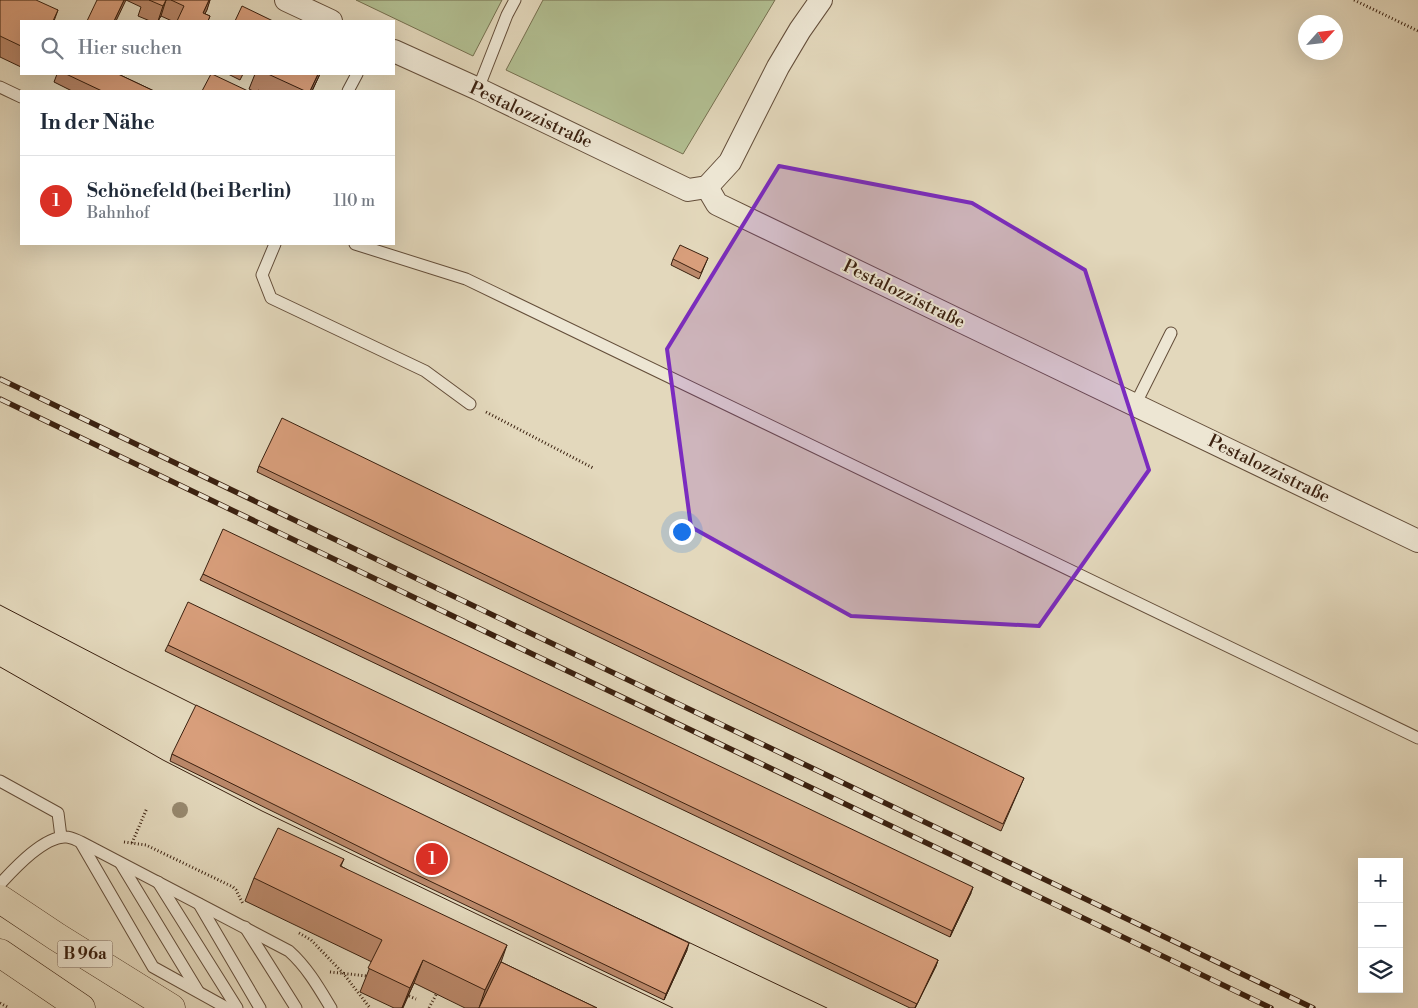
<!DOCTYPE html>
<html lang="de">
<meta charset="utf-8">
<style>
body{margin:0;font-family:"Libre Bodoni",serif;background:#f2f2f3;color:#1f2937}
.controls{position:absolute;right:15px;bottom:15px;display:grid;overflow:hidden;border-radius:0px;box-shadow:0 5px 20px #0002}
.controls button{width:45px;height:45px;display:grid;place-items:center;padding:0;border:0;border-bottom:1px solid #e0e1e3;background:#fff;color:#1f2937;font:25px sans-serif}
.compass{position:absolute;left:1298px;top:15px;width:45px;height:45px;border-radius:50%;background:#fff;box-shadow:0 5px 20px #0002;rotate:63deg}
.you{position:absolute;left:681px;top:531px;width:18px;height:18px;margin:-12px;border:4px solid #fff;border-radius:50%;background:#1a73e8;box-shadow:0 0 0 8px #1a73e833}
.badge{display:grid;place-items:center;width:32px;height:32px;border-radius:50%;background:#d93025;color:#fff;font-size:16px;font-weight:700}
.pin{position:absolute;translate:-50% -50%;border:2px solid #fff;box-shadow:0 1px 5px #0006}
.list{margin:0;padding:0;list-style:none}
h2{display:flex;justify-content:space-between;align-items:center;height:65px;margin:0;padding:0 20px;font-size:21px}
h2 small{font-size:16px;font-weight:400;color:#747a83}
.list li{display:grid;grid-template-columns:32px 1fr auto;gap:15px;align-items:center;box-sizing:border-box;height:90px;padding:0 20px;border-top:1px solid #e0e1e3}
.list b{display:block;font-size:19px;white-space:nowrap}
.list p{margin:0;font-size:16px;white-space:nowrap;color:#747a83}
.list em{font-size:16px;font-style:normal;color:#747a83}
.icon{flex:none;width:28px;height:28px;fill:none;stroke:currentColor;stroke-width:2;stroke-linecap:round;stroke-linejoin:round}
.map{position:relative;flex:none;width:1418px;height:1008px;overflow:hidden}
.search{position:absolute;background:#fff;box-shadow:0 5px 20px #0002;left:20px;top:20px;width:375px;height:55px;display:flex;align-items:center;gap:12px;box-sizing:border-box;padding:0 18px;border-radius:0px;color:#747a83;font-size:19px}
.panel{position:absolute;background:#fff;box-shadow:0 5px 20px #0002;left:20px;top:90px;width:375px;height:155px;border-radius:0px}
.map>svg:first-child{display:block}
.green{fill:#b2bf92;stroke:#767050}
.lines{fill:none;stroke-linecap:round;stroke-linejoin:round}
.service-casing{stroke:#644e3a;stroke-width:13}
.minor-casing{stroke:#644e3a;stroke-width:24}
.primary-casing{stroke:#3a200f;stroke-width:29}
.path{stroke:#3a200f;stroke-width:3;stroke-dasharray:1 2.5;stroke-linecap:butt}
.service{stroke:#ede6d3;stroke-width:11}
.minor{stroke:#ede6d3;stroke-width:22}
.primary{stroke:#e3d8bc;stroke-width:28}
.tram{stroke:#3a200f;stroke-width:1}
.rail-casing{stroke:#3a200f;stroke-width:5.5}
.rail{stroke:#ede6d3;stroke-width:4;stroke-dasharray:11;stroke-linecap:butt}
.tree{fill:#97896f}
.wall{fill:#ba886a;stroke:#3a200f}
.shaded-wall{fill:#976f56;stroke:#3a200f}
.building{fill:#d89e7b;stroke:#3a200f}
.marked{fill:#7b2cbf;fill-opacity:0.2;stroke:#7b2cbf;stroke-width:4;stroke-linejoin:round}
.labels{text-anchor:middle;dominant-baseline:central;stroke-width:4;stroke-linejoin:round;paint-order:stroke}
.shield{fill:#ede6d3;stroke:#705b4a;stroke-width:1}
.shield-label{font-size:16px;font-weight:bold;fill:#3a200f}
.street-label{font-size:18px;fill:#3a200f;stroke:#ede6d3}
</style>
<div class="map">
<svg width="1418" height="1008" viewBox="0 0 1418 1008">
<rect width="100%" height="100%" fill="#e3d8bc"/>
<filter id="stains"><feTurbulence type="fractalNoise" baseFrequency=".004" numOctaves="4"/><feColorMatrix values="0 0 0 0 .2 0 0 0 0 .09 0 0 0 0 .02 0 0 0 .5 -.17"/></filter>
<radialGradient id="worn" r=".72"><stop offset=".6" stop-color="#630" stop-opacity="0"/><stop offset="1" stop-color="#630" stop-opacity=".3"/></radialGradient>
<g class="green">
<path d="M356 0H502L473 56Z"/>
<path d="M543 0H775L683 154 506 70Z"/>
</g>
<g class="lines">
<defs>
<g id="service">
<path d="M0 87 21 97"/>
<path d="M478 89 507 15 515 0"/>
<path d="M348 91 357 74"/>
<path d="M275 244 262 275 271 298 425 371 470 404"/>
<path d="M355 244 466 279 1418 738"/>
<path d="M1135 405 1171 333"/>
<path d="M0 781 58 813 61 837"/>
<path d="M81 843 153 967 227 1008"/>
<path d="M121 864 198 991"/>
<path d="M158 882 237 1008"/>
<path d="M0 884C14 869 44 836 66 837 71 837 76 840 81 842L289 951C307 967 319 988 331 1008"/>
<path d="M199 904 260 1008"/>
<path d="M245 927 296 1008"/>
</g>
<g id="minor">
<path d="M286 0 331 21"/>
<path d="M394 51 478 89 688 190 707 187"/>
<path d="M707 187 717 204 1418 541"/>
<path d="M707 187 730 162 778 67 800 30 821 0"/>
</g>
<g id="primary">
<path d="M0 899 57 937 171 1008"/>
<path d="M0 953 81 1008"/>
</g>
</defs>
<use href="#service" class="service-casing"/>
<use href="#minor" class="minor-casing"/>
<use href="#primary" class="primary-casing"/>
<g class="path">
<path d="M1354 0 1418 31"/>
<path d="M486 412 593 468"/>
<path d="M124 842 146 845 233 887 236 890 243 904"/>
<path d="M132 843 147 808"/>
<path d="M299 933 311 940 343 973 370 1008"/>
<path d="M330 972 367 976"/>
<path d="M409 996 416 999"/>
<path d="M0 1003 9 1008"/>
<path d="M429 1008 438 991"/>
</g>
<use href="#service" class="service"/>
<use href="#minor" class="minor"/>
<use href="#primary" class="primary"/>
<g class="tram">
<path d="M0 605 125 670 207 711"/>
<path d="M0 667 163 760 262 811 673 1008"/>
<path d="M549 876 827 1008"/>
</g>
<defs>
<g id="rail">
<path d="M0 379 1313 1008"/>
<path d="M0 399 1271 1008"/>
</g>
</defs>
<use href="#rail" class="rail-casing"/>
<use href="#rail" class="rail"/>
</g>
<circle class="tree" cx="180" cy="810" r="8"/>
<g class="wall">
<path d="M0 0 58 10 54 21H21V67L0 57Z"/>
<path d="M126 0H210L205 14 210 16 208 21H172L161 16 158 21H150L138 16 141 7Z"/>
<path d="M57 74H118L154 91H72L54 82Z"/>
<path d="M228 74H243L240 80Z"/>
<path d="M255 74H320L312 91H260L258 90 257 91H253L249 89Z"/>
<path d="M708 258 699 279 671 265 673 259Z"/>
<path d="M259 466 1024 778 1001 831 257 472Z"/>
<path d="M203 574 971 893 950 937 200 580Z"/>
<path d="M168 645 938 960 936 966 915 1008H910L165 651Z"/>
<path d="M172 754 687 950 664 1000 390 869 170 761Z"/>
<path d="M344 859 341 866 501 962 597 1008H465L414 983 403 1008H394L360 992 372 962 245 901 254 878Z"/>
</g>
<g class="shaded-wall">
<path d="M124 0H126L116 21H114Z"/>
<path d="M166 0 161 16 158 21 163 6Z"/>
<path d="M209 0H210L207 10 201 21 203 13Z"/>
<path d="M318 74H320L312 91H310Z"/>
<path d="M973 887 971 893 950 937 952 931Z"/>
<path d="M689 943 687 950 664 1000 666 994Z"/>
<path d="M507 945 499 968 479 1008 485 990Z"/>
<path d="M423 960 414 983 402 1008 410 988Z"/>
<path d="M938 960 936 966 915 1008 917 1004Z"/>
</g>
<g class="building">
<path d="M0 0H36L58 10 53 21H21V46L0 36Z"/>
<path d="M97 0H124L114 21H87Z"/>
<path d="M149 0H166L163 6Z"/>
<path d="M171 0H209L203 13 210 16 208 21H177L184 6Z"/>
<path d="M242 6 273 21H235Z"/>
<path d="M66 74H118L154 91H102Z"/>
<path d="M211 74H212L248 91H202Z"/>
<path d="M268 74H318L310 91H305Z"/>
<path d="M680 245 708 258 701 273 673 259Z"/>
<path d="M282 418 1024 778 1003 824 259 466Z"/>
<path d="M223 529 973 887 952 931 203 574Z"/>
<path d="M188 602 938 960 917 1004 168 645Z"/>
<path d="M196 705 689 943 666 994 392 863 172 754Z"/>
<path d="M278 828 344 859 340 866 507 945 485 990 423 960 410 988 368 968 382 940 254 878Z"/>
<path d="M501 962 597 1008H479Z"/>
</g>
<path class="marked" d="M779 166 972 203 1085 270 1149 470 1039 626 851 616 691 527 667 349Z"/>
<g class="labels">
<rect class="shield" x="57.5" y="940.5" width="55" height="27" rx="4"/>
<g class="shield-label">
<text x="85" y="954">B 96a</text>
</g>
<g class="street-label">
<text transform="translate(531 115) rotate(25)">Pestalozzistraße</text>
<text transform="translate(904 294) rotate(26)">Pestalozzistraße</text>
<text transform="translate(1269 469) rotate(26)">Pestalozzistraße</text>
</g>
</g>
<rect width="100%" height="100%" filter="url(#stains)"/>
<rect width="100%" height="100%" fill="url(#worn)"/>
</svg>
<div class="controls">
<button>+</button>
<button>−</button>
<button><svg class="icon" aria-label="layers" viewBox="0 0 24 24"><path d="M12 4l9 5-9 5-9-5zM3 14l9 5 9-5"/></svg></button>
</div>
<svg class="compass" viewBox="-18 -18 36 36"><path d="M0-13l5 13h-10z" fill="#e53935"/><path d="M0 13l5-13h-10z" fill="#747a83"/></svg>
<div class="you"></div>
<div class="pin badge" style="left:432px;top:859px">1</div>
<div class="search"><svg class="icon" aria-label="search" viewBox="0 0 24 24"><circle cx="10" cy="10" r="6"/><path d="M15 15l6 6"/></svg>Hier suchen</div>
<section class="panel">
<h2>In der Nähe<small></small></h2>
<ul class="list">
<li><span class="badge">1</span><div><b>Schönefeld (bei Berlin)</b><p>Bahnhof</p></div><em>110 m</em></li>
</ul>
</section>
</div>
